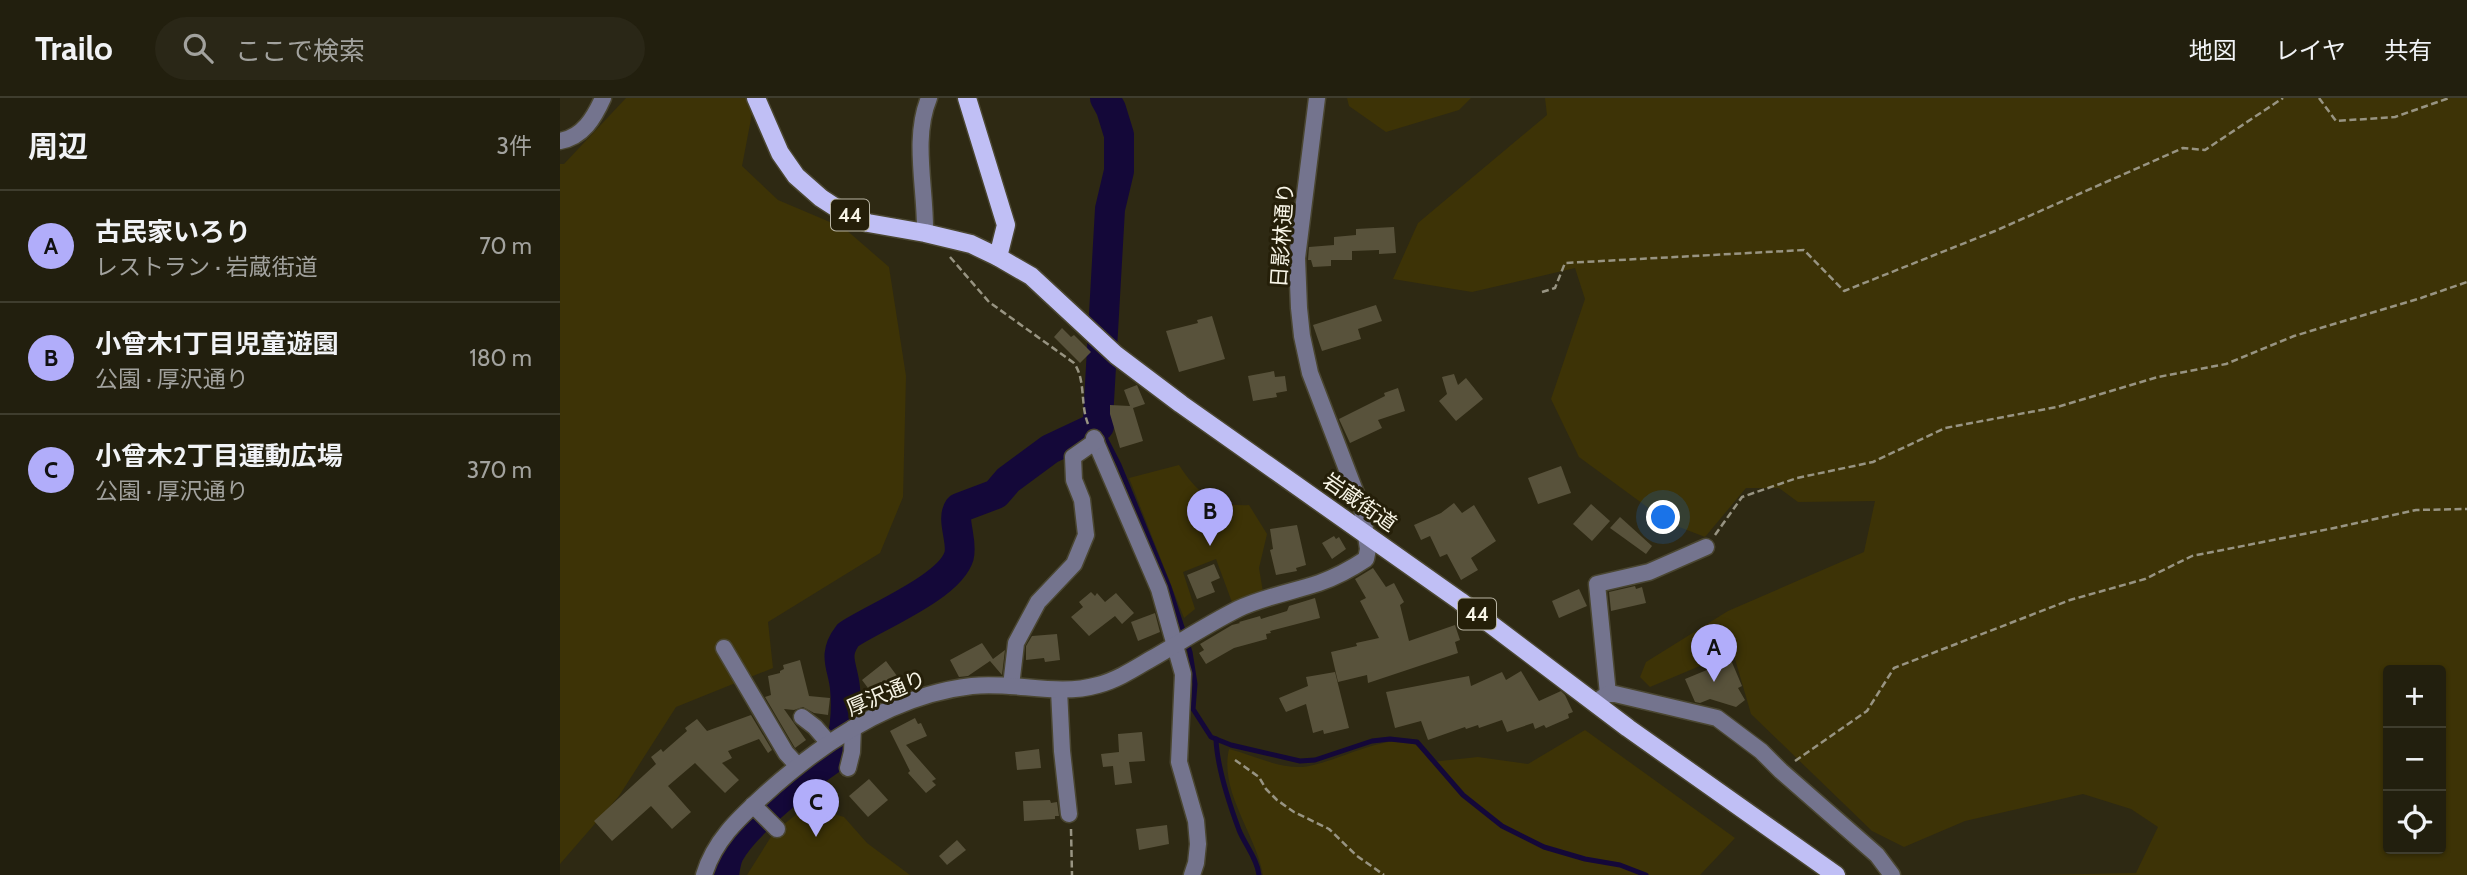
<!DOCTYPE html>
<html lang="ja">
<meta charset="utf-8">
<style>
body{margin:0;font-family:Cabin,"Noto Sans JP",sans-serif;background:#2a2717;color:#f1f3f6}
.controls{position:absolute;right:21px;bottom:21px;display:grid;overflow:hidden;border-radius:7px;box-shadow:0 2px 5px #0004}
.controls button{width:63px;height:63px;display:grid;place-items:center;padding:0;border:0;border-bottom:2px solid #3f3d2e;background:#221f0e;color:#f1f3f6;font:35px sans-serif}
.you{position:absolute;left:1104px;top:420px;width:24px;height:24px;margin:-18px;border:5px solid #fff;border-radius:50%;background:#1a73e8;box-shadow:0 0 0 10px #1a73e833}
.badge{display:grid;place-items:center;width:46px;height:46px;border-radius:50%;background:#b1adfa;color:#111;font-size:23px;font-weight:700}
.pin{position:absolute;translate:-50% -58px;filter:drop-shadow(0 2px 4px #0008)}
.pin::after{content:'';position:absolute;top:37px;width:24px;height:21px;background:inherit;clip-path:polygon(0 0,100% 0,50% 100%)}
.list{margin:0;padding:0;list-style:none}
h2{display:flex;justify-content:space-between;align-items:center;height:91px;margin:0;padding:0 28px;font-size:30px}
h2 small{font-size:23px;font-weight:400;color:#a2a29e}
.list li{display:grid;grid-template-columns:46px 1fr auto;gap:21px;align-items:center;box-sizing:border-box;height:112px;padding:0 28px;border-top:2px solid #3f3d2e}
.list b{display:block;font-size:26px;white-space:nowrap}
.list p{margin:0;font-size:23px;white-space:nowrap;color:#a2a29e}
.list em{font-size:23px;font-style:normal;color:#a2a29e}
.icon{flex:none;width:38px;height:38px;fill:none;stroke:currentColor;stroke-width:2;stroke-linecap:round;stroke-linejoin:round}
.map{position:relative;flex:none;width:1907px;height:777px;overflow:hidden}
header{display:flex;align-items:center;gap:42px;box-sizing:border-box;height:98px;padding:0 35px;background:#221f0e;border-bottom:2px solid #3f3d2e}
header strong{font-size:33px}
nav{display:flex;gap:38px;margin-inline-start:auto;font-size:24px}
.search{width:490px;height:63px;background:#2a2717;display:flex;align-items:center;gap:18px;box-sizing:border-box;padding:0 24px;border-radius:38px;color:#a2a29e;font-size:26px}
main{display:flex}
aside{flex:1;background:#221f0e}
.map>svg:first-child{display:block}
.green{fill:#3d3306;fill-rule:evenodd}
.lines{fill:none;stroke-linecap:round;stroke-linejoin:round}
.stream{stroke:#140839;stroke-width:5}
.river{stroke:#140839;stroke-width:30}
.building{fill:#58523b}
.minor-casing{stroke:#4a4631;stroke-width:19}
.major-casing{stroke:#4a4631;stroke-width:21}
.path{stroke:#989482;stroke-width:2.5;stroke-dasharray:7 3.5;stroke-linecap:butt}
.minor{stroke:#74748e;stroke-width:16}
.major{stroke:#c0bff5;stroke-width:18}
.labels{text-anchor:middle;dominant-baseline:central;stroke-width:6;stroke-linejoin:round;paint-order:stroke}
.shield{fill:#251f09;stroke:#b9b5a4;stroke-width:2}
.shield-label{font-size:19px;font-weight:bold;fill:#f8f5e7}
.street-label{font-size:21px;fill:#f8f5e7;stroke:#251f09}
</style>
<header>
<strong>Trailo</strong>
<div class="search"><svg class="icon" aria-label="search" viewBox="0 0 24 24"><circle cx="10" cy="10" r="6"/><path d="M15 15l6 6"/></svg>ここで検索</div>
<nav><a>地図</a><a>レイヤ</a><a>共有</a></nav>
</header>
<main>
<aside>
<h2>周辺<small>3件</small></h2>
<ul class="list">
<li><span class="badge">A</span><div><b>古民家いろり</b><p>レストラン · 岩蔵街道</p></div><em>70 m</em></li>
<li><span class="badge">B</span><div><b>小曾木1丁目児童遊園</b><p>公園 · 厚沢通り</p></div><em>180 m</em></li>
<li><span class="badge">C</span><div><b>小曾木2丁目運動広場</b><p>公園 · 厚沢通り</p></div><em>370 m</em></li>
</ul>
</aside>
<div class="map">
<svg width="1907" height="777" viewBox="0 0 1907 777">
<rect width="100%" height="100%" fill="#2e2913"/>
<g class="green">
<path d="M66 0H195L182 68 218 102 284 130 329 169 346 278 343 399 320 455 208 524 213 570 116 609 59 698 0 766V66H4Z"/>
<path d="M787 0H911L899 12 826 34 789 8Z"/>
<path d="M985 0H1907V777H1475L1576 775 1598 729 1571 711 1523 696 1405 723 1344 749 1312 733 1191 616 1173 554 1090 589 1080 579 1086 564 1168 513 1304 454 1315 403 1238 404 1219 390H1186L1145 439 1109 425 1019 359 991 301 1025 201 1015 170 912 194 833 181 858 125 987 17ZM1828 572H1881V751H1828Z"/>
<path d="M619 367C637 395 654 409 689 407L707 436 699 470 703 494 673 507 656 461 623 474 635 511 624 520 569 380Z"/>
<path d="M1025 632 1175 740 1140 777H703C696 736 659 694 669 651 693 657 717 670 742 669 772 667 831 631 856 647 862 651 866 658 871 664L918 659 968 666Z"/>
<path d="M247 708 284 719 307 745 350 777H187L214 734Z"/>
</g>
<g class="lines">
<g class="stream">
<path d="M539 328 559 367 609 489 630 554 635 586 633 611 651 639 671 647 740 663 755 662 812 643 830 641 857 644 903 697 942 728 984 749 1025 761 1060 767 1086 777"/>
<path d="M656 641C657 669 669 705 679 732 685 747 697 760 699 777"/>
</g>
<path class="river" d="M164 777C165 770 166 762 169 756 185 726 244 680 273 660 286 645 287 610 285 590 283 568 272 558 288 537 315 519 390 489 399 458 403 443 391 421 399 410L436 396 448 382 490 351 539 328 538 321 550 111 559 73V37L551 11 545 0"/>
</g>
<g class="building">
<path d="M834 129 836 155 819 156V152L792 153V162H771V168L753 169 751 162H748L749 149 774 147V139L796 137V131Z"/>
<path d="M816 207 822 223 798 231 801 241 762 253 753 227Z"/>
<path d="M652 218 665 261 619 274 606 233 638 225 637 222Z"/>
<path d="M502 230 511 239 514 237 531 254 520 265 494 239Z"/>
<path d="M714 273 715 279 725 278 727 293 716 295 717 299 693 303 688 278Z"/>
<path d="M894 276 898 287 906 280 923 301 896 323 879 303 887 296 882 279Z"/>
<path d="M577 287 585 306 573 310 583 343 560 350 550 316V307L570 308 564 292Z"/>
<path d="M838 290 845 313 818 322 822 330 790 345 779 321 825 298 824 295Z"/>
<path d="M1001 368 1011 395 978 406 968 380Z"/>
<path d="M894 405 902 415 914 407 936 443 911 460 918 472 901 482 887 456 880 459 870 438 861 442 854 427 881 415Z"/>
<path d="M1031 406 1050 423 1032 443 1013 426Z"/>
<path d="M1060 419 1092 448 1086 456 1050 430Z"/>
<path d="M737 427 746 467 736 470 737 473 716 477 710 452 713 451 710 431Z"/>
<path d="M774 438 776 441 779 439 786 451 772 461 762 445Z"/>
<path d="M654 466 660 480 651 484 655 494 637 501 627 477Z"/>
<path d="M813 470 826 489 834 485 844 504 840 507 849 543 895 527 900 542 895 544 898 555 808 585 807 577 778 584 771 554 797 548 796 545 819 540 800 503 806 500 795 481Z"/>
<path d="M1075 488 1076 491 1082 489 1086 505 1051 513 1049 494Z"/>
<path d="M1019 491 1027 508 999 520 992 503Z"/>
<path d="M531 494 535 498 537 495 545 504 556 495 574 515 562 526 555 518 529 538 511 519 523 509 519 504Z"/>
<path d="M755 500 760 520 710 533 711 535 706 536 707 541 674 550 646 566 639 555 644 552 640 546 672 527 680 525 679 524 700 518 701 521 727 513 729 508Z"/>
<path d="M595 515 600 534 578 543 571 524Z"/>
<path d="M497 536 500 562 485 564 484 560 466 562V548L472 538Z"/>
<path d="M422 545 433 561 445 552 442 577 430 563 408 578 399 579 390 562Z"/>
<path d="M240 562 249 598 270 600 268 617 254 615 243 609 234 612 224 611 246 642 235 650 205 599 211 597 208 578 220 575V573L224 571 223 567Z"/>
<path d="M1171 562 1182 588 1178 590 1185 602 1176 609 1150 601 1140 605 1135 604 1125 581Z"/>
<path d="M326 563 340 582 329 591 327 588 314 598 302 582Z"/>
<path d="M961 573 979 603 1001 593 1005 597 1013 614 1008 616 1009 620 986 630 984 627 975 631 973 625 947 634 942 622 919 630 918 627 906 631 905 629 868 642 861 623 835 630 826 594 909 578 911 588 942 574 946 582Z"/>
<path d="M775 574 789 630 764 636 763 632 753 635 746 606 726 614 719 600 748 588 746 579Z"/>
<path d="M191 617 212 652 208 655 199 641 168 653 172 660 162 665 179 682 165 695 135 665 108 688 131 714 112 731 91 708 52 743 34 723 96 666 91 659 101 651 103 654 127 633 125 630 137 621 147 633Z"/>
<path d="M355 620 358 626 361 625 367 638 346 647 376 681 372 683 376 687 366 695 348 675 350 673 330 633Z"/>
<path d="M582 634 585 663 569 664 572 685 555 687 553 668 543 669 541 656 559 654 558 636Z"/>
<path d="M479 651 481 670 457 672 455 654Z"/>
<path d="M309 681 328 702 308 719 289 698Z"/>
<path d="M490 702 491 705 497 704 499 718H495V721L464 723 463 703Z"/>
<path d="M607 727 609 746 579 752 576 731Z"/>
<path d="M397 742 406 752 387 767 379 758Z"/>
</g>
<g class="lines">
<defs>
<g id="minor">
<path d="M0 43C23 39 34 20 43 0"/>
<path d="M365 135C366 91 352 41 369 0"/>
<path d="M534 340 599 491 623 576 619 664 636 723 638 746 636 765 632 777"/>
<path d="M164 550 226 655 237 667"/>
<path d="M451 588 456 545 478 504 514 466 526 437 522 402 514 382 513 359 536 343"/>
<path d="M499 592 502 653 509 716"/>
<path d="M1048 596 1037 486 1089 474 1146 449"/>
<path d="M1034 605 1048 596H1055L1157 620 1201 653 1221 673 1317 757 1332 777"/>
<path d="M242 619 255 629 268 644"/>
<path d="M288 670 292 654 293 630"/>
<path d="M193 707 217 731"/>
<path d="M144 777C154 743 178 721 203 698 261 645 332 597 412 588 454 583 497 599 538 587 557 582 574 571 591 561 619 545 648 526 678 511 703 499 732 494 759 485 776 479 791 471 806 461L808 451 802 411 750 275 742 238 739 210 737 160 757 0"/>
</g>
<g id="major">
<path d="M196 0 220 55 236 78 261 100 281 113 308 125 365 135 411 146 438 159 471 178 556 257 621 306 900 503 1068 630 1276 777"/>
<path d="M407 0 446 127 438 159"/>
</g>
</defs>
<use href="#minor" class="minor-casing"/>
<use href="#major" class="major-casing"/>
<g class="path">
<path d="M1759 0 1776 23 1835 19 1889 0"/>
<path d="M390 159 429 204 514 265C526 282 520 306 528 326"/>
<path d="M982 194 995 190 1005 165 1244 152 1284 193 1435 133 1623 50 1645 52 1723 0"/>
<path d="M1155 437 1182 399 1237 380 1313 364 1385 330 1497 309 1598 279 1666 266 1734 238 1861 200 1907 184"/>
<path d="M675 662 699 679 706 691 717 702 734 714 769 731 797 758 824 777"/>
<path d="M1235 663 1307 613 1334 570 1510 502 1585 481 1632 458 1774 430 1856 412 1907 411"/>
<path d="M511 731 512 777"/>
</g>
<use href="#minor" class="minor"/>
<use href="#major" class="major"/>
</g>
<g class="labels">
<g class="shield">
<rect x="271" y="101.5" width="38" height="31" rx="5"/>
<rect x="898" y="500.5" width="38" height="31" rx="5"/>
</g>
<g class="shield-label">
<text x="290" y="117">44</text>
<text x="917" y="516">44</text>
</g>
<g class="street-label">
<text transform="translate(722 137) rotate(-86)">日影林通り</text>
<text transform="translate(800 404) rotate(35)">岩蔵街道</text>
<text transform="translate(326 595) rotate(-23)">厚沢通り</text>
</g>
</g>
</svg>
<div class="controls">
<button>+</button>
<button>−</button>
<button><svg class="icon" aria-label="locate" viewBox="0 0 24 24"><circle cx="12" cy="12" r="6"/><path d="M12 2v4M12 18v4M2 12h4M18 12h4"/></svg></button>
</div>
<div class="you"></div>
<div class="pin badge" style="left:1154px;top:584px">A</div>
<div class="pin badge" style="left:650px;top:448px">B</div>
<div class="pin badge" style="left:256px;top:739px">C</div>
</div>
</main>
